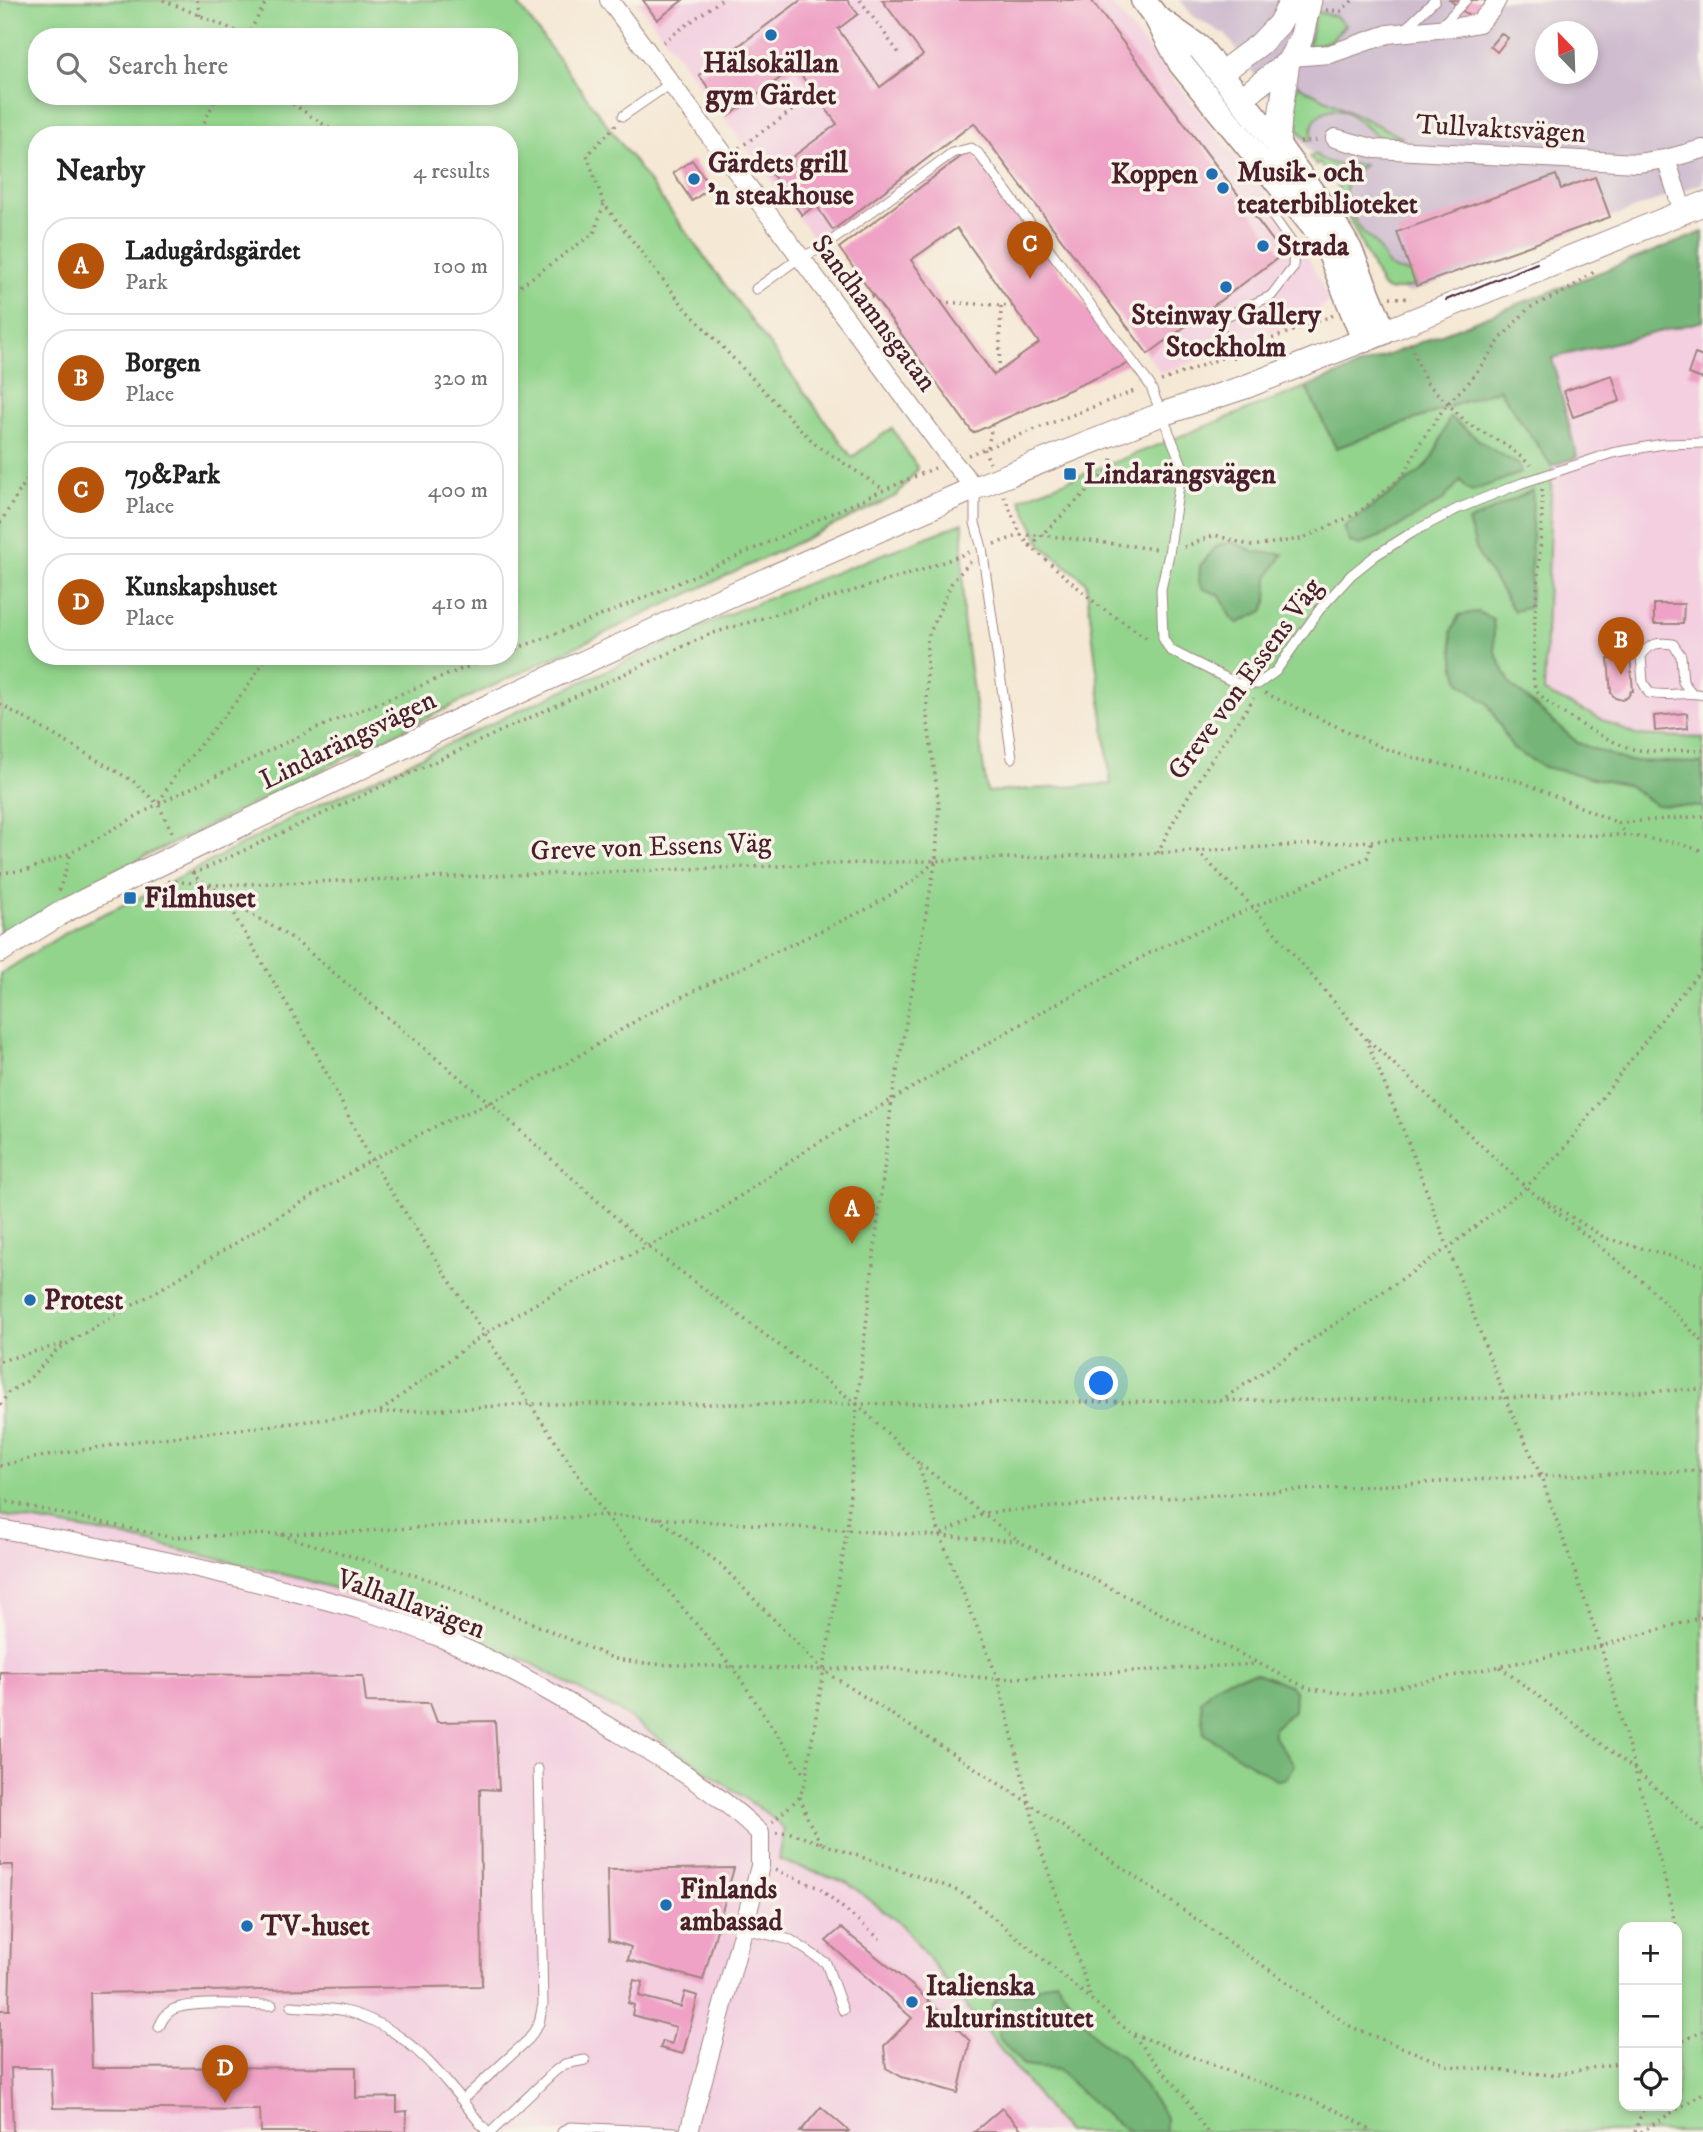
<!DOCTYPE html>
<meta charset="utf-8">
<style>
body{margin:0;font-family:"IM FELL DW Pica",serif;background:#f6f6f6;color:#222}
.controls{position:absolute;right:21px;bottom:21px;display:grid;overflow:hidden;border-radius:14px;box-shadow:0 4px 10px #0003}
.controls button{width:63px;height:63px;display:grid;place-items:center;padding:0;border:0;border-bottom:2px solid #e0e0e0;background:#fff;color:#222;font:35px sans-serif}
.compass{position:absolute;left:1535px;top:21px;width:63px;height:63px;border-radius:50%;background:#fff;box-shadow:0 4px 10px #0003;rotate:337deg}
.you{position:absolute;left:1102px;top:1384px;width:24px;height:24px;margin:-18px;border:5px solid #fff;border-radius:50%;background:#1a73e8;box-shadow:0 0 0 10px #1a73e833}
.badge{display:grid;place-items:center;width:46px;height:46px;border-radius:50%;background:#b45309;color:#fff;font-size:23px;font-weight:700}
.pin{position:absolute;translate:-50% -58px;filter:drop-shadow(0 2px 4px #0008)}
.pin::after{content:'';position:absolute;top:37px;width:24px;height:21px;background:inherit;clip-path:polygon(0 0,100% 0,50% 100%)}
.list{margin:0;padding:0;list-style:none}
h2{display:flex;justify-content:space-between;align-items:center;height:91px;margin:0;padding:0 28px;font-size:30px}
h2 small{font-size:23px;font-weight:400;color:#767676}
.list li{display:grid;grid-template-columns:46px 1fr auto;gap:21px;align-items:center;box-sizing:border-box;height:98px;margin:0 14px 14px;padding:0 14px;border:2px solid #e0e0e0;border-radius:28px}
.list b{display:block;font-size:26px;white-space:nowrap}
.list p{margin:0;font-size:23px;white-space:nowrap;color:#767676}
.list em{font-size:23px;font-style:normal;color:#767676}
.icon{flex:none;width:38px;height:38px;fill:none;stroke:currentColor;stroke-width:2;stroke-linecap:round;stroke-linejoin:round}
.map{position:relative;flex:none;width:1703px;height:2132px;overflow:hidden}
.search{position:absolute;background:#fff;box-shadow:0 4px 10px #0003;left:28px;top:28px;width:490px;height:77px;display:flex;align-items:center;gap:18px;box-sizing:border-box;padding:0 24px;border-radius:28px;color:#767676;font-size:26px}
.panel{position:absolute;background:#fff;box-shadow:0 4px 10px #0003;left:28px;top:126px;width:490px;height:539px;border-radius:28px}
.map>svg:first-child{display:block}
.built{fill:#f3cfe0}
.industrial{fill:#cfbdcf;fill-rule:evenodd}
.green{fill:#92d48c;stroke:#6e7a5c;stroke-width:2;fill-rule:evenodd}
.forest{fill:#75b678;stroke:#606a52;stroke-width:2}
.building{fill:#efa2c5;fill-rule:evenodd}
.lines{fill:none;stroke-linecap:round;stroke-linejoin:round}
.service-casing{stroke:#a08480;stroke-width:11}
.minor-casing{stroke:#a08480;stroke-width:20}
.tertiary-casing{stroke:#a08480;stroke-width:25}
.secondary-casing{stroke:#a08480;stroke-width:27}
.path{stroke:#a08480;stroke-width:3.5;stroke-dasharray:2 5;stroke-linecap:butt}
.service{stroke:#fff;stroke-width:9}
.minor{stroke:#fff;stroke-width:18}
.tertiary{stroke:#fff;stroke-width:23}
.secondary{stroke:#fff;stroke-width:24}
.tram{stroke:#4a1f2b;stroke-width:2}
.poi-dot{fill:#1f6fb2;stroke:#f7f3e8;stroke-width:2.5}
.labels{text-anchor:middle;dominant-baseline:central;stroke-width:7;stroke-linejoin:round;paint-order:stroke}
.poi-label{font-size:28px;font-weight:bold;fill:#4a1f2b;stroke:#f7f3e8;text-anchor:start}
.street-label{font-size:28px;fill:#4a1f2b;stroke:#f7f3e8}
</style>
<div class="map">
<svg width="1703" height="2132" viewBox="0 0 1703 2132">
<rect width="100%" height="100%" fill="#f7f3e8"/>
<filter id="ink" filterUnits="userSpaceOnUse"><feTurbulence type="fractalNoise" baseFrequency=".0143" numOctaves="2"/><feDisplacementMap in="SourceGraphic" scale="14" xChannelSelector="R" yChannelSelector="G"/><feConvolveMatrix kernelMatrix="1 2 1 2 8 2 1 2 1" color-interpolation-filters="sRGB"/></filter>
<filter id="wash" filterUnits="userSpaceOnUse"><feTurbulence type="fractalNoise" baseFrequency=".00686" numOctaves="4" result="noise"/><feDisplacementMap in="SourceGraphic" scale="28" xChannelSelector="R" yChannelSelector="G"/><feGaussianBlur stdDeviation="1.57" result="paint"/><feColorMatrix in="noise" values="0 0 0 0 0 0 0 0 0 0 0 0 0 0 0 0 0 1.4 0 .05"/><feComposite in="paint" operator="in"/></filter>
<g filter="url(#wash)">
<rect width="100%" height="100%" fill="#f5e8d4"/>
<g class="built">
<path d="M636 0H1108L1294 229 1329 300 1310 319 1161 373 975 128 822 241 813 237Z"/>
<path d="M1703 321V738L1635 735 1544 692 1552 466 1577 457 1552 358Z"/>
<path d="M0 1515 117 1535 302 1579 418 1613 533 1664 622 1713 769 1815 784 1829 779 1861 848 1883 902 1925 1066 2132H0Z"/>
</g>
<path class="industrial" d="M1180 0H1703V183L1409 293 1384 284 1338 190 1226 35 1193 16ZM1546 32H1588V74H1546Z"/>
<g class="green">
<path d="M0 0H515L852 457 892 428 918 469 896 496 486 689 90 884 0 937ZM37 37H509V96H37ZM37 135H509V656H37Z"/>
<path d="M1316 12 1335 16 1345 25 1330 41 1308 47Z"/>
<path d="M1298 84 1303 88 1403 138C1396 137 1388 139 1381 137 1362 130 1347 99 1324 112 1312 118 1311 128 1312 140H1308L1292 123 1294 96Z"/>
<path d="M1315 154C1333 169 1343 163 1364 165L1347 178C1343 197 1350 215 1362 231 1365 235 1370 238 1374 242 1388 258 1381 272 1411 272L1416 286 1390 291 1382 287 1336 191 1339 187 1319 163 1316 166 1310 157Z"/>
<path d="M1306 387 1336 448 1499 389 1552 466 1544 692 1635 735 1703 738V2132H1066L902 1925 848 1883 779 1860 784 1829 769 1815 622 1713 533 1664 418 1613 302 1579 117 1535 0 1515V974L75 927 152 892 298 815 514 713 736 611 963 523V619L987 792 1111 784 1086 582 1042 546 1020 499ZM1624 1927H1677V2106H1624Z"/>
</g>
<g class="forest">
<path d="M1703 232V321L1552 358 1577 457 1552 466 1499 389 1336 448 1306 387Z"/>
<path d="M1450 417 1488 447 1519 465 1521 473 1472 491 1465 487 1461 480 1443 500 1384 535 1359 545 1350 542 1344 527 1420 472 1432 459Z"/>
<path d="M1533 490 1530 607 1514 611 1478 554 1468 522Z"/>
<path d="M1232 542 1256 552 1283 554 1268 577 1267 603 1263 611 1238 623 1231 618 1220 595 1203 589 1199 582 1200 566 1218 545Z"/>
<path d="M1478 612 1493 619 1495 652 1511 685 1578 743 1627 761 1703 763V807L1656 805 1629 786 1544 767 1513 749 1488 704 1461 683 1455 667 1451 632 1459 615Z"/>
<path d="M1256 1673 1289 1685 1295 1692 1294 1710 1274 1728V1736L1294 1765 1285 1779 1276 1780 1204 1734 1201 1701C1219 1678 1228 1678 1256 1673Z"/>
<path d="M1056 1980 1096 2038 1124 2058 1166 2117V2132H1131L1109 2118 1058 2070 1024 2066 1000 2039 992 2004 1004 1992 1023 1993Z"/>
</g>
<g id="blocks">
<g class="building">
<path d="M643 0H683L657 20Z"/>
<path d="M801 0H847L858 14 838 29 880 87 923 55 882 0H1091L1283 254 1148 354 974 123 833 230 816 205 802 215 771 173 837 124 795 67 729 116 699 75Z"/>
<path d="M1450 0H1484L1490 5 1476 22Z"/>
<path d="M1501 33 1508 38 1497 52 1490 46Z"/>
<path d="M970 150 1129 363 973 433 839 248ZM957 228 1039 343 994 375 911 260Z"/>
<path d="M692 160 711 187 692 201 673 173Z"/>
<path d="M1556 175 1561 189 1595 177 1610 217 1416 286 1397 232Z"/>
<path d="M1695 354 1703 357V379L1688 374Z"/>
<path d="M1612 375 1620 401 1573 417 1564 391Z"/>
<path d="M1654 604H1684L1683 624H1654Z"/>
<path d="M1619 650 1630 657 1633 691H1631L1628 697 1622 700 1615 698 1611 693 1608 659H1610L1613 653Z"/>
<path d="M1687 713 1688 728 1655 731 1654 716Z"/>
<path d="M0 1672 363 1676 366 1702 430 1703 437 1722 495 1721 499 1790 480 1789 482 1986 90 1993 92 2068 356 2067V2098L397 2097V2112L407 2111 406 2132H261L260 2110 53 2108 51 2068H11L13 2132H0V2010H9L13 1865H0Z"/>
<path d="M734 1868 703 1980 628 1960 631 1947 609 1940 607 1870Z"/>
<path d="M841 1928 914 1987 970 2041 958 2093 902 2077 886 2068 884 2046 912 2018 826 1941Z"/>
<path d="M634 1980 643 1982 639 1996 681 2007 685 1992 698 1996 683 2054 660 2048 663 2041 672 2044 676 2027 632 2015 634 2005 628 2003Z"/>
<path d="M821 2107 849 2131 847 2132H800Z"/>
<path d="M1002 2108 1024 2132H974Z"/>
</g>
</g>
</g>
<g filter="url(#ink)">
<use href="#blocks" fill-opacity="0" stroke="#a08480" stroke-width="2"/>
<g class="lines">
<defs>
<g id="service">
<path d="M1439 28 1466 0"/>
<path d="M1403 31 1435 0"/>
<path d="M623 116 671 83"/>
<path d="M756 289 799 258 822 248 952 153 971 148 978 153 1150 385 1182 465 1169 554 1161 589 1163 638 1170 650 1236 683 1258 684 1276 671 1320 609 1351 575 1376 555 1413 532 1457 509 1522 483 1612 453 1663 444 1703 443"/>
<path d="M1222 318 1271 296 1293 268 1294 246 1267 208 1283 193"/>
<path d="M975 489V523L982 548 1012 758"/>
<path d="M1691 692 1683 682 1681 656 1673 644C1658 642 1650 643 1641 656L1643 682 1649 693C1670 698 1684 690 1703 695"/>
<path d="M744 1929 791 1940 826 1963 843 2010"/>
<path d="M291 2006C309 2008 328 2007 345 2011 410 2026 448 2084 487 2132"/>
<path d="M159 2027C162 2020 165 2014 172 2010 191 2000 248 2005 272 2005"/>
<path d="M462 2100 529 2039 539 2023 543 2004 538 1769"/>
<path d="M491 2132 555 2071 565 2064 585 2060"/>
<path d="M562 2132 570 2127 675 2132"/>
</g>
<g id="minor">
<path d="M609 0 952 461 975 488"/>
<path d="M1291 57 1330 54 1388 34 1457 27 1479 23 1492 9 1497 0"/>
<path d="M1335 138 1376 149 1637 163 1666 159"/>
<path d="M1683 212 1666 159 1703 149"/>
<path d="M0 1529C94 1545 187 1564 279 1588 334 1602 389 1616 441 1638 502 1663 558 1696 614 1730 664 1760 718 1792 760 1833V1866L689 2132"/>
</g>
<g id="tertiary">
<path d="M1221 73 1260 44 1279 24 1292 0"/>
<path d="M1242 98 1288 62"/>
<path d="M1278 145 1280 117 1288 62 1301 39 1310 0"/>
<path d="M1384 332 1703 204"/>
<path d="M0 951 66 910 126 880 495 703 722 599 975 488 1162 414 1245 387 1364 340"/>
</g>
<path id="secondary" d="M1143 0 1156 17 1181 64 1317 231 1331 256 1364 340 1384 332 1350 250 1332 220 1278 145 1200 48 1156 17"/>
</defs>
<use href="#service" class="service-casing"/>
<use href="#minor" class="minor-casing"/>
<use href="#tertiary" class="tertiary-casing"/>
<use href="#secondary" class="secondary-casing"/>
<g class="path">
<path d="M163 0 248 36"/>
<path d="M197 0 200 16"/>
<path d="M860 0 901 56"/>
<path d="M1326 10 1341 11 1353 0"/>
<path d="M247 37 267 0"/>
<path d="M663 42 721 0"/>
<path d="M281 96 332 130"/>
<path d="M616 125 587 155 604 204 685 308 815 444 883 489"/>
<path d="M198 135 217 96"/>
<path d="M1300 142 1317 140"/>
<path d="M739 148 807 100"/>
<path d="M509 294 594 233 604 204"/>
<path d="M857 295 874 297"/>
<path d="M1390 297 1411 299"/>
<path d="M941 302 1012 306"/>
<path d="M1225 330 1235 363"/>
<path d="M1410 344 1426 382 1467 423 1507 446 1531 465"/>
<path d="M999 371 1001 306"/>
<path d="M1161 381 1334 315"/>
<path d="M988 447 992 425"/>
<path d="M984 449 990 463"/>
<path d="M968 455 1137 390"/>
<path d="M1542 489C1543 543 1534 596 1534 650 1534 660 1532 677 1535 687 1542 706 1613 744 1633 749 1652 753 1683 750 1703 750"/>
<path d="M1004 496 1021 535 1030 546 1099 606 1150 640"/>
<path d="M0 523 37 463"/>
<path d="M994 544 1021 535H1041L1156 549"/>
<path d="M1030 546 1107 472 1113 457"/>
<path d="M1184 547 1215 535 1252 546 1301 539 1358 513 1403 476 1422 440 1447 404 1470 381 1502 337 1529 308 1566 291 1597 270"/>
<path d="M509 651C655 599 793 528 935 468"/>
<path d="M1265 693 1383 748 1422 760 1522 782 1618 823 1626 834"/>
<path d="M0 704 133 781 158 804 173 834"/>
<path d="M159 802 176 774 246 689 267 656"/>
<path d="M1618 823 1703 816"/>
<path d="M1197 851 1253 907 1366 1039 1408 1142 1505 1398 1541 1476 1601 1646 1671 1902 1675 1927"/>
<path d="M1158 853C1183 797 1220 748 1254 698"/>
<path d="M192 872C200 884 215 889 227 895L238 922 315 1051 371 1160 532 1407 605 1515 733 1668 805 1776"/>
<path d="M0 873 28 870 71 853 158 804 312 730 494 656"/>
<path d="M193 874 710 634 919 571 970 552"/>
<path d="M168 881 219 885 1158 853 1461 836 1626 835 1676 843 1703 851"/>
<path d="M59 891 71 853"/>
<path d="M229 901 292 938 490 1103 647 1246 857 1404 918 1463 940 1535 998 1679 1040 1847 1091 1998"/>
<path d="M1368 1040 1526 1187 1647 1285 1703 1342"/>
<path d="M1542 1198 1605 1238 1703 1265"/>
<path d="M0 1361 66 1343"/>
<path d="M1220 1401 1448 1248 1526 1187 1562 1151 1677 999 1703 968"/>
<path d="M0 1405 9 1392 27 1381 56 1351 71 1341 154 1293 371 1160 442 1123 490 1103 567 1063 647 1014 743 967 867 909 915 880 935 861"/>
<path d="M380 1413 530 1404H857L1505 1398 1703 1389"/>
<path d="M920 1464 1016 1539"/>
<path d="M0 1466 28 1459 138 1441 378 1413 484 1334 566 1286 714 1214 811 1147 1038 1014 1159 948 1367 858 1372 841"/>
<path d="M0 1500 169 1537 352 1532 605 1515 1018 1541 1309 1689 1357 1695 1601 1646 1703 1617"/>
<path d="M657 1518 719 1563 823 1670 1029 1803 1353 2028 1449 2066 1552 2075 1624 2062"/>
<path d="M942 1534 983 1513 1147 1499 1541 1476 1703 1471"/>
<path d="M281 1535 437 1582 615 1659 653 1664 823 1670 874 1667 998 1679 1256 1664"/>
<path d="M1500 1667 1633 1768 1703 1830"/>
<path d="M800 1797 809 1822 821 1843"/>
<path d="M772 1822 800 1797 806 1777 847 1530 857 1404 892 1099 936 859 939 805 927 717V639L952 582 971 561"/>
<path d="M776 1833 788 1832 952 1888 970 1898 1132 2034 1184 2096 1207 2132"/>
<path d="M775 1870 819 1888 880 1939"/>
<path d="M1677 1935 1680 1952 1677 1979"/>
<path d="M1134 2034C1173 2049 1211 2065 1250 2079 1293 2094 1336 2105 1373 2132"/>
<path d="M1677 2044 1703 2031"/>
<path d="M1635 2132 1644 2106"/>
<path d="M1641 2132 1703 2093"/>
</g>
<use href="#service" class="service"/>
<use href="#minor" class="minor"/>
<use href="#tertiary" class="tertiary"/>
<use href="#secondary" class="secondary"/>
<path class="tram" d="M1446 300 1537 263"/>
</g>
</g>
<g class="poi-dot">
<circle cx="771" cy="35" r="7"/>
<circle cx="1212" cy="174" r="7"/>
<circle cx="694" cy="179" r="7"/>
<circle cx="1223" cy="188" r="7"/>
<circle cx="1263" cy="246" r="7"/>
<circle cx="1226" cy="287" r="7"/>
<rect x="1063" y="467" width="14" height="14" rx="3.5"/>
<rect x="123" y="891" width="14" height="14" rx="3.5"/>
<circle cx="30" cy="1300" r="7"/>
<circle cx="666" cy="1905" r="7"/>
<circle cx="247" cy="1926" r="7"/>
<circle cx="912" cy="2002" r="7"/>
</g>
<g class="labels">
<g class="poi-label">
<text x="771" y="63" text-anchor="middle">Hälsokällan<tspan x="771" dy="32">gym Gärdet</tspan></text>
<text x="708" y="163">Gärdets grill<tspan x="708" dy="32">'n steakhouse</tspan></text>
<text x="1237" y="172">Musik- och<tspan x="1237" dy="32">teaterbiblioteket</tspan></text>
<text x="1198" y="174" text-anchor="end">Koppen</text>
<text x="1277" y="246">Strada</text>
<text x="1226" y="315" text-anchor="middle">Steinway Gallery<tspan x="1226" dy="32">Stockholm</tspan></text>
<text x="1084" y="474">Lindarängsvägen</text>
<text x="144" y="898">Filmhuset</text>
<text x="44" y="1300">Protest</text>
<text x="680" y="1889">Finlands<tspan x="680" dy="32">ambassad</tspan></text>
<text x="261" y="1926">TV-huset</text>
<text x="926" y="1986">Italienska<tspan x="926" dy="32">kulturinstitutet</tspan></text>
</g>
<g class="street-label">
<text transform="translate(1501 129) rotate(3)">Tullvaktsvägen</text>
<text transform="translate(874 313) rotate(53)">Sandhamnsgatan</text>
<text transform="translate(1245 679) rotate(-54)">Greve von Essens Väg</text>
<text transform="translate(348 740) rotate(-26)">Lindarängsvägen</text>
<text transform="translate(651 847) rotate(-2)">Greve von Essens Väg</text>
<text transform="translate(411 1604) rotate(20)">Valhallavägen</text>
</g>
</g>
</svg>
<div class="controls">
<button>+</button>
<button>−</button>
<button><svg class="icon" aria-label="locate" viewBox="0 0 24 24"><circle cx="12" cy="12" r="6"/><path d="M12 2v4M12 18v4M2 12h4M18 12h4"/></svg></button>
</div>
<svg class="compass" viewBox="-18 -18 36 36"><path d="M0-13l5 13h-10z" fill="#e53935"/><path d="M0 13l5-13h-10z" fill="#767676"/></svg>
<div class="you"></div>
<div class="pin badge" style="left:852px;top:1244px">A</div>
<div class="pin badge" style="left:1621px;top:675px">B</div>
<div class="pin badge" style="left:1030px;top:279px">C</div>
<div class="pin badge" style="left:225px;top:2103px">D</div>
<div class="search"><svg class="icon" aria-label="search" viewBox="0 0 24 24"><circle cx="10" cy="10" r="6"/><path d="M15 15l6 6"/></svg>Search here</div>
<section class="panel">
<h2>Nearby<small>4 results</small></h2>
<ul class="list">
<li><span class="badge">A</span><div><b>Ladugårdsgärdet</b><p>Park</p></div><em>100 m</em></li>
<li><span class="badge">B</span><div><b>Borgen</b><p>Place</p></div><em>320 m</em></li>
<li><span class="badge">C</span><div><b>79&amp;Park</b><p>Place</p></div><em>400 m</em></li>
<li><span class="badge">D</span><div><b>Kunskapshuset</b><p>Place</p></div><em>410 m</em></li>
</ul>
</section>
</div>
